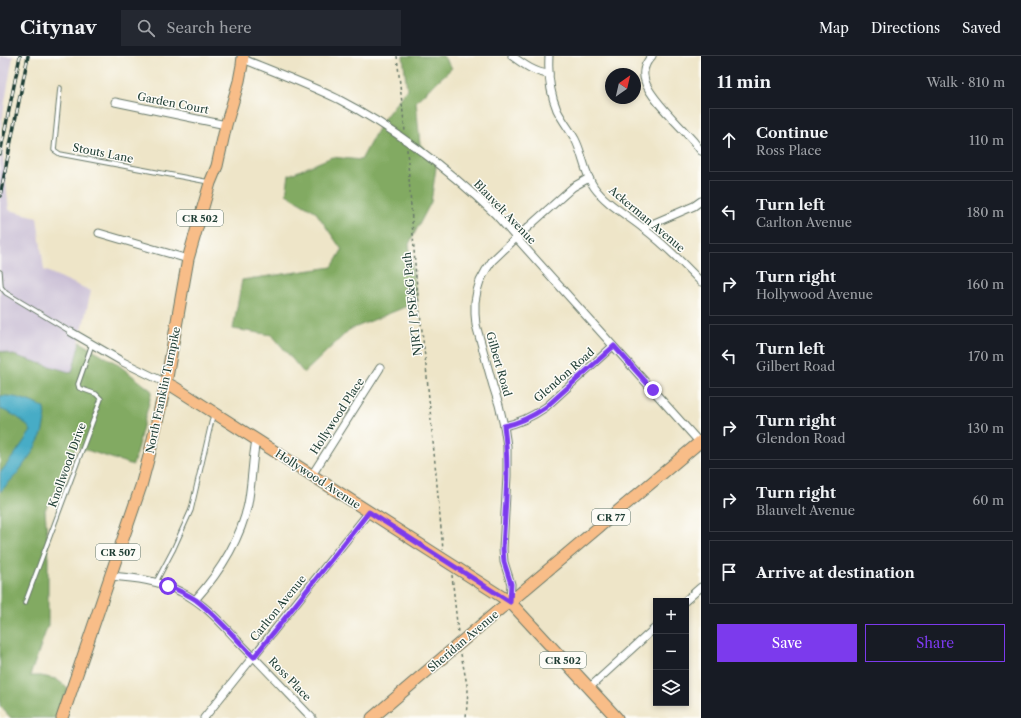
<!DOCTYPE html>
<meta charset="utf-8">
<style>
body{margin:0;font-family:"Libre Caslon Text",serif;background:#242831;color:#f1f3f6}
.controls{position:absolute;right:12px;bottom:12px;display:grid;overflow:hidden;border-radius:0px;box-shadow:0 2px 6px #0003}
.controls button{width:36px;height:36px;display:grid;place-items:center;padding:0;border:0;border-bottom:1px solid #363941;background:#171b24;color:#f1f3f6;font:20px sans-serif}
.compass{position:absolute;left:605px;top:12px;width:36px;height:36px;border-radius:50%;background:#171b24;box-shadow:0 2px 6px #0003;rotate:34deg}
.stop{position:absolute;width:12px;height:12px;margin:-9px;border:3px solid #7c3aed;border-radius:50%;background:#fff}
.stop.end{background:#7c3aed;border-color:#fff;box-shadow:0 1px 4px #0008}
.list{margin:0;padding:0;list-style:none}
h2{display:flex;justify-content:space-between;align-items:center;height:52px;margin:0;padding:0 16px;font-size:17px}
h2 small{font-size:13px;font-weight:400;color:#9ea1a6}
.list li{display:grid;grid-template-columns:26px 1fr auto;gap:12px;align-items:center;box-sizing:border-box;height:64px;margin:0 8px 8px;padding:0 8px;border:1px solid #363941;border-radius:0px}
.list b{display:block;font-size:15px;white-space:nowrap}
.list p{margin:0;font-size:13px;white-space:nowrap;color:#9ea1a6}
.list em{font-size:13px;font-style:normal;color:#9ea1a6}
.actions{display:flex;gap:8px;padding:12px 16px}
.actions a{flex:1;padding:9px 0;border:1px solid #7c3aed;border-radius:0px;text-align:center;font-size:14px;color:#7c3aed}
.actions .main{background:#7c3aed;color:#fff}
.icon{flex:none;width:22px;height:22px;fill:none;stroke:currentColor;stroke-width:2;stroke-linecap:round;stroke-linejoin:round}
.map{position:relative;flex:none;width:701px;height:662px;overflow:hidden}
header{display:flex;align-items:center;gap:24px;box-sizing:border-box;height:56px;padding:0 20px;background:#171b24;border-bottom:1px solid #363941}
header strong{font-size:19px}
nav{display:flex;gap:22px;margin-inline-start:auto;font-size:14px}
.search{width:280px;height:36px;background:#242831;display:flex;align-items:center;gap:10px;box-sizing:border-box;padding:0 14px;border-radius:0px;color:#9ea1a6;font-size:15px}
main{display:flex}
aside{flex:1;background:#171b24}
.map>svg:first-child{display:block}
.industrial{fill:#cabfd6}
.forest{fill:#82aa62;stroke:#50744b}
.water{fill:#46acc6;stroke:#32747d}
.lines{fill:none;stroke-linecap:round;stroke-linejoin:round}
.lane-casing{stroke:#677868;stroke-width:5.5}
.street-casing{stroke:#677868;stroke-width:9}
.primary-casing{stroke:#677868;stroke-width:13}
.path{stroke:#677868;stroke-width:1.5;stroke-dasharray:3 3;stroke-linecap:butt}
.lane{stroke:#fff;stroke-width:3.5}
.street{stroke:#fff;stroke-width:7}
.primary{stroke:#f8bd88;stroke-width:11}
.rail-casing{stroke:#1f3d34;stroke-width:3.5}
.rail{stroke:#fdfcf7;stroke-width:2;stroke-dasharray:6;stroke-linecap:butt}
.route{stroke:#7c3aed;stroke-width:5}
.labels{text-anchor:middle;dominant-baseline:central;stroke-width:3;stroke-linejoin:round;paint-order:stroke}
.shield{fill:#fdfcf7;stroke:#62766e;stroke-width:1}
.shield-label{font-size:10px;font-weight:bold;fill:#1f3d34}
.street-label{font-size:11px;fill:#1f3d34;stroke:#fdfcf7}
</style>
<header>
<strong>Citynav</strong>
<div class="search"><svg class="icon" aria-label="search" viewBox="0 0 24 24"><circle cx="10" cy="10" r="6"/><path d="M15 15l6 6"/></svg>Search here</div>
<nav><a>Map</a><a>Directions</a><a>Saved</a></nav>
</header>
<main>
<div class="map">
<svg width="701" height="662" viewBox="0 0 701 662">
<rect width="100%" height="100%" fill="#fdfcf7"/>
<filter id="ink" filterUnits="userSpaceOnUse"><feTurbulence type="fractalNoise" baseFrequency=".025" numOctaves="2"/><feDisplacementMap in="SourceGraphic" scale="8" xChannelSelector="R" yChannelSelector="G"/><feConvolveMatrix kernelMatrix="1 2 1 2 8 2 1 2 1" color-interpolation-filters="sRGB"/></filter>
<filter id="wash" filterUnits="userSpaceOnUse"><feTurbulence type="fractalNoise" baseFrequency=".012" numOctaves="4" result="noise"/><feDisplacementMap in="SourceGraphic" scale="16" xChannelSelector="R" yChannelSelector="G"/><feGaussianBlur stdDeviation="0.9" result="paint"/><feColorMatrix in="noise" values="0 0 0 0 0 0 0 0 0 0 0 0 0 0 0 0 0 1.4 0 .05"/><feComposite in="paint" operator="in"/></filter>
<g filter="url(#wash)">
<rect width="100%" height="100%" fill="#eee5c8"/>
<path class="industrial" d="M0 0H13L0 75 9 154 37 161 44 214 91 235 72 317 0 295Z"/>
<g class="forest">
<path d="M403 0H443L452 12 416 45 420 88 437 105 431 146 409 188 417 246 349 274 304 317 272 279 233 273 242 224 332 211 342 194 315 155 286 138 289 119 332 101 361 104 382 65 407 33Z"/>
<path d="M80 286 116 307 152 335 133 409 77 391 45 454 48 491V569L30 620H41L56 623 68 632 57 662H11L0 650V295L72 317Z"/>
</g>
<path class="water" d="M0 340C14 339 30 345 43 351L46 359 42 378 32 397 17 418 0 436V417L15 398 31 375C25 364 11 357 0 353Z"/>
</g>
<g filter="url(#ink)">
<g class="lines">
<defs>
<g id="lane">
<path d="M60 32 54 94 60 98 209 126"/>
<path d="M0 216 1 231 6 237 71 276"/>
<path d="M156 526 173 494 191 454 213 359"/>
<path d="M25 547 101 343 96 338 79 332 78 328 92 288"/>
</g>
<g id="street">
<path d="M512 0C523 8 535 17 549 18"/>
<path d="M549 0C548 18 550 37 557 54 562 64 569 73 575 83 583 98 584 117 594 131 606 148 627 159 643 172 664 188 683 207 701 226"/>
<path d="M652 0C645 7 642 16 645 25 649 40 674 64 685 76 691 82 696 88 701 95"/>
<path d="M243 3C275 16 307 28 338 43 396 73 448 113 495 158L701 388"/>
<path d="M115 46 226 69"/>
<path d="M643 172 694 150 701 145"/>
<path d="M99 177 188 203"/>
<path d="M71 276 123 306 166 327"/>
<path d="M504 370C520 367 533 360 546 351L613 290"/>
<path d="M312 419 380 312"/>
<path d="M110 520C135 522 158 524 181 536 204 547 221 567 238 585 263 610 287 636 312 662"/>
<path d="M195 544C220 516 240 485 248 448 252 427 252 405 256 384"/>
<path d="M685 545 701 531"/>
<path d="M510 546 511 528 504 506 503 493 507 420V390L504 370 499 349 493 330 476 269 475 258V246L477 235 480 225 486 214 492 205 516 182 573 131 589 122"/>
<path d="M589 632 656 571"/>
<path d="M204 662 369 456"/>
</g>
<g id="primary">
<path d="M166 327 174 331 510 546 617 662"/>
<path d="M62 662 141 430 149 400 166 327 188 203 210 127 217 110 226 69 239 25 242 9 243 0"/>
<path d="M372 662 500 553 510 546 701 385"/>
</g>
</defs>
<use href="#lane" class="lane-casing"/>
<use href="#street" class="street-casing"/>
<use href="#primary" class="primary-casing"/>
<g class="path">
<path d="M397 0 405 76"/>
<path d="M407 93 416 222 426 310 443 494"/>
<path d="M452 519 458 577"/>
<path d="M461 598 468 634 466 662"/>
</g>
<use href="#lane" class="lane"/>
<use href="#street" class="street"/>
<use href="#primary" class="primary"/>
<defs>
<g id="rail">
<path d="M0 98 20 0"/>
<path d="M0 140 28 0"/>
</g>
</defs>
<use href="#rail" class="rail-casing"/>
<use href="#rail" class="rail"/>
</g>
</g>
<g class="lines" filter="url(#ink)">
<path class="route" d="M168 530C178 534 187 538 196 544 217 560 235 582 254 601L369 456 510 546 511 528 504 506 503 493C505 451 510 412 504 370 520 367 533 360 546 351L614 290 653 334"/>
</g>
<g class="labels">
<g class="shield">
<rect x="177" y="154" width="46" height="16" rx="3"/>
<rect x="592" y="453" width="38" height="16" rx="3"/>
<rect x="96" y="488" width="44" height="16" rx="3"/>
<rect x="540" y="596" width="46" height="16" rx="3"/>
</g>
<g class="shield-label">
<text x="200" y="162">CR 502</text>
<text x="611" y="461">CR 77</text>
<text x="118" y="496">CR 507</text>
<text x="563" y="604">CR 502</text>
</g>
<g class="street-label">
<text transform="translate(173 47) rotate(11)">Garden Court</text>
<text transform="translate(103 97) rotate(11)">Stouts Lane</text>
<text transform="translate(505 156) rotate(46)">Blauvelt Avenue</text>
<text transform="translate(647 163) rotate(40)">Ackerman Avenue</text>
<text transform="translate(412 248) rotate(-96)">NJRT / PSE&amp;G Path</text>
<text transform="translate(499 308) rotate(74)">Gilbert Road</text>
<text transform="translate(564 319) rotate(-41)">Glendon Road</text>
<text transform="translate(163 334) rotate(-78)">North Franklin Turnpike</text>
<text transform="translate(337 360) rotate(-57)">Hollywood Place</text>
<text transform="translate(67 409) rotate(-70)">Knollwood Drive</text>
<text transform="translate(318 423) rotate(33)">Hollywood Avenue</text>
<text transform="translate(278 552) rotate(-51)">Carlton Avenue</text>
<text transform="translate(463 585) rotate(-40)">Sheridan Avenue</text>
<text transform="translate(290 623) rotate(46)">Ross Place</text>
</g>
</g>
</svg>
<div class="controls">
<button>+</button>
<button>−</button>
<button><svg class="icon" aria-label="layers" viewBox="0 0 24 24"><path d="M12 4l9 5-9 5-9-5zM3 14l9 5 9-5"/></svg></button>
</div>
<svg class="compass" viewBox="-18 -18 36 36"><path d="M0-13l5 13h-10z" fill="#e53935"/><path d="M0 13l5-13h-10z" fill="#9ea1a6"/></svg>
<div class="stop" style="left:168px;top:530px"></div>
<div class="stop end" style="left:653px;top:334px"></div>
</div>
<aside>
<h2>11 min<small>Walk · 810 m</small></h2>
<ul class="list">
<li><svg class="icon" aria-label="ahead" viewBox="0 0 24 24"><path d="M12 20V5M6 11l6-6 6 6"/></svg><div><b>Continue</b><p>Ross Place</p></div><em>110 m</em></li>
<li><svg class="icon" aria-label="left" viewBox="0 0 24 24"><path d="M17 20v-9H6M10 6l-5 5 5 5"/></svg><div><b>Turn left</b><p>Carlton Avenue</p></div><em>180 m</em></li>
<li><svg class="icon" aria-label="right" viewBox="0 0 24 24"><path d="M7 20v-9h11M14 6l5 5-5 5"/></svg><div><b>Turn right</b><p>Hollywood Avenue</p></div><em>160 m</em></li>
<li><svg class="icon" aria-label="left" viewBox="0 0 24 24"><path d="M17 20v-9H6M10 6l-5 5 5 5"/></svg><div><b>Turn left</b><p>Gilbert Road</p></div><em>170 m</em></li>
<li><svg class="icon" aria-label="right" viewBox="0 0 24 24"><path d="M7 20v-9h11M14 6l5 5-5 5"/></svg><div><b>Turn right</b><p>Glendon Road</p></div><em>130 m</em></li>
<li><svg class="icon" aria-label="right" viewBox="0 0 24 24"><path d="M7 20v-9h11M14 6l5 5-5 5"/></svg><div><b>Turn right</b><p>Blauvelt Avenue</p></div><em>60 m</em></li>
<li><svg class="icon" aria-label="arrive" viewBox="0 0 24 24"><path d="M6 21V4h12l-3 4 3 4H6"/></svg><div><b>Arrive at destination</b></div></li>
</ul>
<div class="actions"><a class="main">Save</a><a>Share</a></div>
</aside>
</main>
